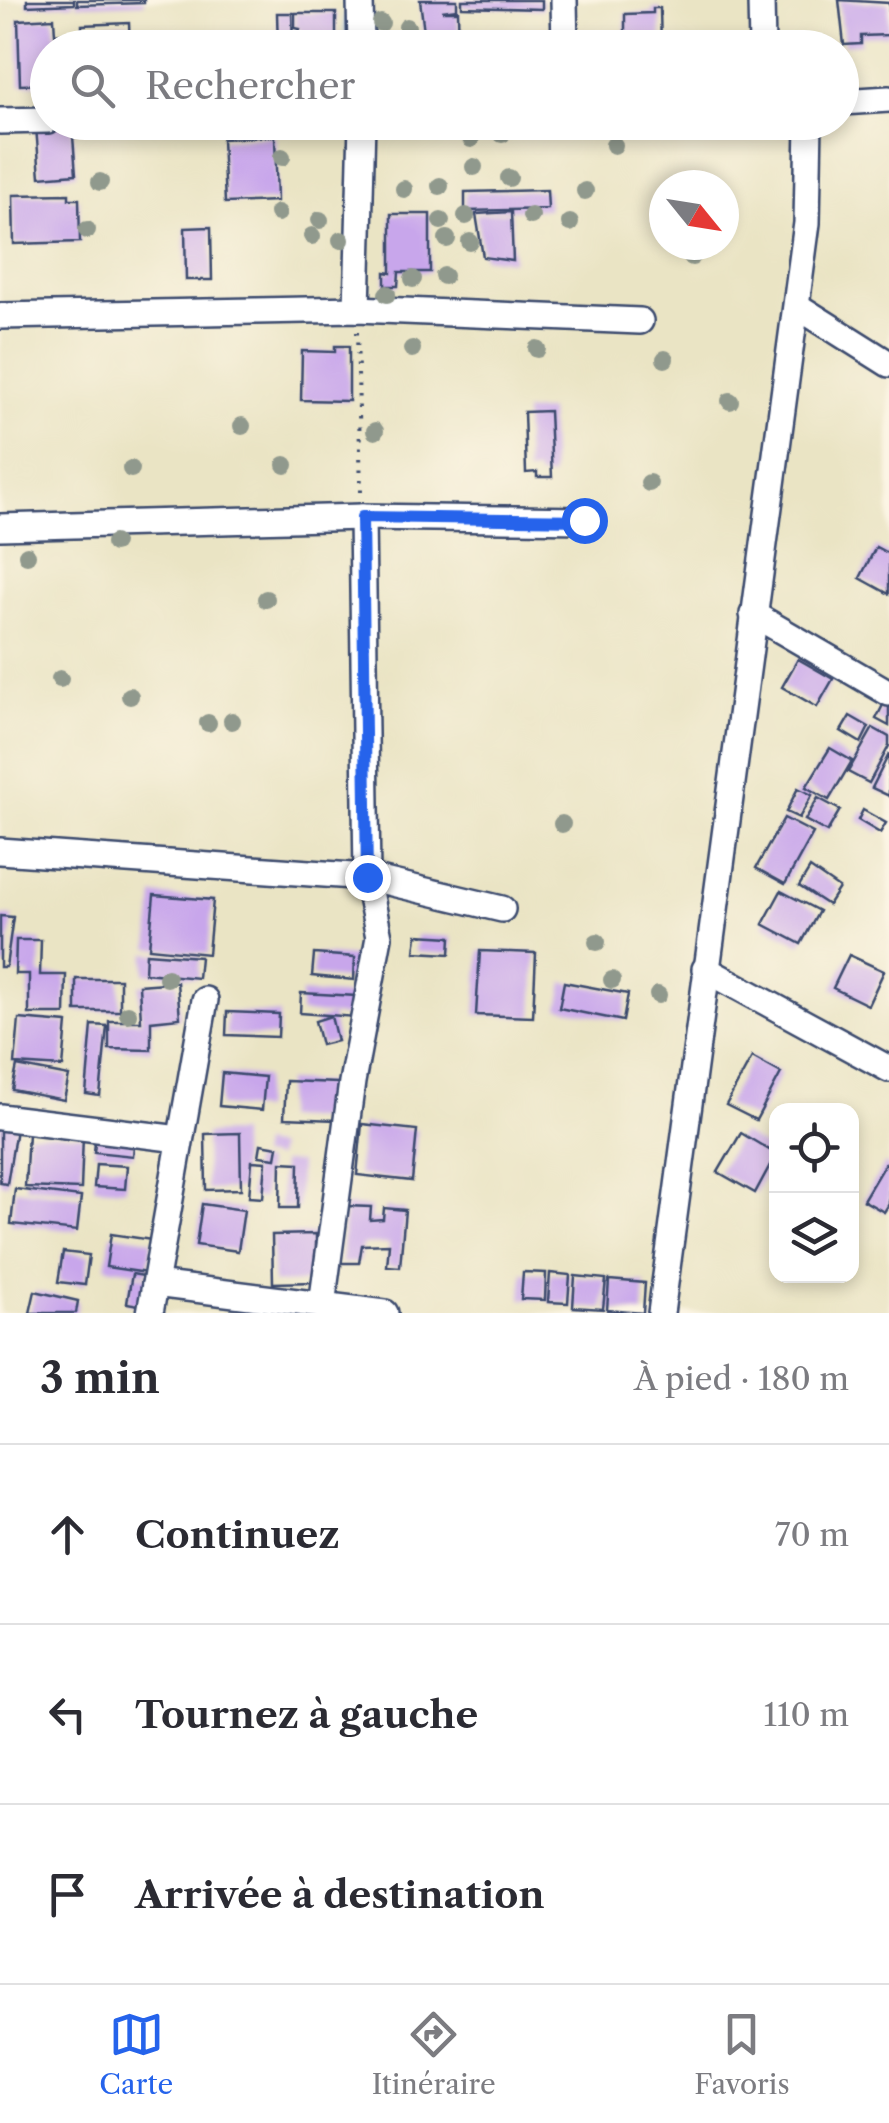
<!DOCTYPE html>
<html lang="fr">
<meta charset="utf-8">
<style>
body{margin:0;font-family:"Libre Caslon Text",serif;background:#f2f2f3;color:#2b2b33}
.controls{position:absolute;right:30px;bottom:30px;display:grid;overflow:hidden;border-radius:20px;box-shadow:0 5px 15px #0003}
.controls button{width:90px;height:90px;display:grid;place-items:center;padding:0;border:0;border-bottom:2px solid #e1e1e2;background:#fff;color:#2b2b33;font:50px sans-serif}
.compass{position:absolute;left:649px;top:170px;width:90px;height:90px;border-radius:50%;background:#fff;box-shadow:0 5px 15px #0003;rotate:120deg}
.stop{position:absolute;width:30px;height:30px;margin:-22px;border:8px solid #2563eb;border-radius:50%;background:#fff}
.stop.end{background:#2563eb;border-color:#fff;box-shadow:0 2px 10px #0008}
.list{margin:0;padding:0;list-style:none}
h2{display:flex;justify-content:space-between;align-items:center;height:130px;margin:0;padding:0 40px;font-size:42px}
h2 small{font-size:32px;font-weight:400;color:#7c7c81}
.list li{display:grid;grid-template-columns:65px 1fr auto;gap:30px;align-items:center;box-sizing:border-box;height:180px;padding:0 40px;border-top:2px solid #e1e1e2}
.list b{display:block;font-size:38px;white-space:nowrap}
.list em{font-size:32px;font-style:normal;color:#7c7c81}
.icon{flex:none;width:55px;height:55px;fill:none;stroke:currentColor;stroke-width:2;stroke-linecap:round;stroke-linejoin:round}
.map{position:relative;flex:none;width:889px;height:1313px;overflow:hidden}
.search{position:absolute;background:#fff;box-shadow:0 5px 15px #0003;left:30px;right:30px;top:30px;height:110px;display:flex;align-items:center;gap:25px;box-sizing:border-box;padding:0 35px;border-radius:55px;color:#7c7c81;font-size:38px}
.sheet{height:670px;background:#fff}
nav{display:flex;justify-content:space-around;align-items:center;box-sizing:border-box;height:140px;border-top:2px solid #e1e1e2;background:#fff;font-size:28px;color:#7c7c81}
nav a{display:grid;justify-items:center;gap:5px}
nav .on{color:#2563eb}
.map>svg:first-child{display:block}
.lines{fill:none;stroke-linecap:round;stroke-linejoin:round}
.stream{stroke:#75a6e0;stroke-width:6}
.building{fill:#c8a6eb}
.street-casing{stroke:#3a4a6d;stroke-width:30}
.path{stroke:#3a4a6d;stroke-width:4;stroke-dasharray:2.5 8;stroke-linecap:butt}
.street{stroke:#fff;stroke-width:25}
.tree{fill:#90998d}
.route{stroke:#2563eb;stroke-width:12}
</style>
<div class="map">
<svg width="889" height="1313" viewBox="0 0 889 1313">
<rect width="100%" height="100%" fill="#fcf5e5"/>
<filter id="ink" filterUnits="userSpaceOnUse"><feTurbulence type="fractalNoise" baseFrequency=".01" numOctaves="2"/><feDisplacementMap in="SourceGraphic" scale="20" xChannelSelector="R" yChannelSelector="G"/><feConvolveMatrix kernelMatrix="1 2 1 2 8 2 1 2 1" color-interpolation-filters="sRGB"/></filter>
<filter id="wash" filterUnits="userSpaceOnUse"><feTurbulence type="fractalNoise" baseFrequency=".0048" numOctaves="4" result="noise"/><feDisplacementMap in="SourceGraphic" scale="40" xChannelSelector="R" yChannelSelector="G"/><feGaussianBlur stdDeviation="2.25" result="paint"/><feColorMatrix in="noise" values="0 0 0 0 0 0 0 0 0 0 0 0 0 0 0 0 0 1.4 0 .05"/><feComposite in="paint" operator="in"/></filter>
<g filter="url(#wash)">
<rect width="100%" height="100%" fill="#eae4c4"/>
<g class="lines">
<path class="stream" d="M347 13 348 48"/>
</g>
<g id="blocks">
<g class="building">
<path d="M27 0H74V4L27 6Z"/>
<path d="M77 0H144V3L77 5Z"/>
<path d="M420 0H457V9L442 11H458L459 48H426Z"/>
<path d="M462 0H542V9L462 7Z"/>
<path d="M839 0 889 3V35L861 36V44L844 45Z"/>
<path d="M653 8H660L661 48H625V14L653 13Z"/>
<path d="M277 13H292L293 48H278Z"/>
<path d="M295 13H336V42H344V48H296L300 29 295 28Z"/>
<path d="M54 18 55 34 66 33V48H48V84L20 85 18 20Z"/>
<path d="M129 23 130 48H82V25Z"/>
<rect x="178" y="37" width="33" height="11"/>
<path d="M72 124 76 174 40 177 36 127Z"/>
<path d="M275 136 277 201 225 203 222 139Z"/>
<path d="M547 190 548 209 465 211V192Z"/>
<path d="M69 194V199H79L80 242 14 244 13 195Z"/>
<path d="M511 212 513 261 483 257 476 214Z"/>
<path d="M391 214H430V272H399L398 286H385V272L391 273Z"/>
<path d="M211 227 212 280H186L185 228Z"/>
<path d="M335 346H349V401L301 400 302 351 335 352Z"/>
<path d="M549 411 552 477H537V472L526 473 524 412Z"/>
<path d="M876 547 889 554V594L860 578Z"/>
<path d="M798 659 833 679 817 707 782 687Z"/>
<path d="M884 703 889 706V726L876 719Z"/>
<path d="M850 716 869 727 861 743 841 731Z"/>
<path d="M873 728 889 737V746L869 783 848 772Z"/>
<path d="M830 748 852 761 829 800 806 787Z"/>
<path d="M889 754V796L872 788Z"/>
<path d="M798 788 812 795 799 818 786 812Z"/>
<path d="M818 798 840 810 827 832 805 820Z"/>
<path d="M863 810 886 823 880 833 858 820Z"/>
<path d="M784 818 813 833 785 884 756 868Z"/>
<path d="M810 868 839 888 828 905 799 886Z"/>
<path d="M781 891 819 911 801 944 763 924Z"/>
<path d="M154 895 213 900 208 954 149 948Z"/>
<path d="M0 916 13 917 6 967H0Z"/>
<path d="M417 935 451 937 450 954 415 952Z"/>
<path d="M16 940H41L40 975H66L65 1014H29V974H15Z"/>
<path d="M480 951 536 953 533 1017 476 1015Z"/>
<path d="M146 953 200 957 198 978 145 973Z"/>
<path d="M314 954 355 957 354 980 312 976Z"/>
<path d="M849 955 884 971 868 1005 833 988Z"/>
<rect x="76" y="979" width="44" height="32"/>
<path d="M177 982 180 1018 151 1021V1050L109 1049V1021H141L139 985Z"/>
<path d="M564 982 628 994 623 1021 559 1008Z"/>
<path d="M301 993 357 996 356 1017 300 1013Z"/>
<path d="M227 1012 279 1014 278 1037 226 1035Z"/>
<path d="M331 1016 337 1041 321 1045 315 1021Z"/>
<path d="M19 1019 67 1023 63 1067 15 1064Z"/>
<path d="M92 1025 107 1026 100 1096 86 1094Z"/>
<path d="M752 1057 781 1073 756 1120 726 1105Z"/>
<path d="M17 1066 69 1076 64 1100 12 1090Z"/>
<path d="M222 1073 265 1077 262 1110 219 1106Z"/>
<path d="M286 1081 338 1083 336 1120 284 1118Z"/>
<path d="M0 1120 17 1123 7 1184 0 1183Z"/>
<path d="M362 1124 417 1130 412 1181 357 1175Z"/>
<path d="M28 1133 83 1135 81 1189 25 1187Z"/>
<path d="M96 1133 135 1137 133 1156 94 1152Z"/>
<path d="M240 1133 241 1189 206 1190 205 1134Z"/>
<path d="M741 1133 776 1154 755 1193 718 1172Z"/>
<path d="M261 1144 278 1147 276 1158 259 1156Z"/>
<path d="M252 1161 266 1162 263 1198 249 1197Z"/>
<path d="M281 1162 299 1163 298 1208H280Z"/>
<path d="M885 1163 889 1166V1204L884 1212 863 1200Z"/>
<path d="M96 1164 127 1166 125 1189 94 1187Z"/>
<path d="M15 1189 81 1197 77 1231 11 1224Z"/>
<path d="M202 1204 244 1210 238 1251 196 1245Z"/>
<path d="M345 1206 371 1207 370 1220 383 1219 384 1208 405 1210 400 1267 387 1266 389 1244 362 1245 359 1263H341Z"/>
<path d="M111 1234 152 1240 147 1273 106 1267Z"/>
<path d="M316 1234V1282L273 1283 272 1235Z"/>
<path d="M63 1252 89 1255 85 1285 58 1282Z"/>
<path d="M523 1272 546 1273 545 1300 521 1299Z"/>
<path d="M550 1273 570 1275 568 1303 548 1302Z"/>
<path d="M132 1274 155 1278 150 1307 127 1303Z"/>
<path d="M575 1276 606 1279 603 1309 573 1307Z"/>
<path d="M609 1280 645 1283 643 1313 607 1310Z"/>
<path d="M35 1291 78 1301 76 1313H30Z"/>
</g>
</g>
</g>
<g filter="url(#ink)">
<use href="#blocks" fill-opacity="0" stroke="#3a4a6d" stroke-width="2.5"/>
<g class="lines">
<defs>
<g id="street">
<path d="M360 0 361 48"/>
<path d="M564 0 565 48"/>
<path d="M761 0 762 48"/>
<path d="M842 102 889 99"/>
<path d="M0 121 48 120"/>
<path d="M797 306 889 364"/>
<path d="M357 309 362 122"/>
<path d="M0 316 357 309 640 321"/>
<path d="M0 527 362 517 584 520"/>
<path d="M753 614 889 693"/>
<path d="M0 851 367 877 502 909"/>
<path d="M705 969 889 1069"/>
<path d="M0 1117 179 1139"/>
<path d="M155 1284 385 1313"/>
<path d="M322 1305 352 1082 379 937 367 877 362 517"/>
<path d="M150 1313 205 1000"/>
<path d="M661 1313 807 223 809 122"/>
</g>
</defs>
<use href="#street" class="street-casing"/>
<path class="path" d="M357 332 361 492"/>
<use href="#street" class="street"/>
</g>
<g class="tree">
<circle cx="381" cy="23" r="9"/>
<circle cx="407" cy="27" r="9"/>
<circle cx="502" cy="134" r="9"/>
<circle cx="471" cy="139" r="9"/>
<circle cx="614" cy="145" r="9"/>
<circle cx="282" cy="157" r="9"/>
<circle cx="474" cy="167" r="9"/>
<circle cx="509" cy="178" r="9"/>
<circle cx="100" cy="182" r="9"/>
<circle cx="440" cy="186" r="9"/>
<circle cx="404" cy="189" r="9"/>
<circle cx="585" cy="191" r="9"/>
<circle cx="278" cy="213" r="9"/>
<circle cx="466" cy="216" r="9"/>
<circle cx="531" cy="216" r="9"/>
<circle cx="320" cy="220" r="9"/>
<circle cx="441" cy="221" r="9"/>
<circle cx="570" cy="223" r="9"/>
<circle cx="87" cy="230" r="9"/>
<circle cx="312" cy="236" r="9"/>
<circle cx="447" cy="239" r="9"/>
<circle cx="341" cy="240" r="9"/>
<circle cx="470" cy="242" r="9"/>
<circle cx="692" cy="257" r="9"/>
<circle cx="444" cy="276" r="9"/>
<circle cx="413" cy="279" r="9"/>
<circle cx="387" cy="294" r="9"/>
<circle cx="412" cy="349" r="9"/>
<circle cx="537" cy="349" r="9"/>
<circle cx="665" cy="359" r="9"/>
<circle cx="730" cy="401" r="9"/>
<circle cx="242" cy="426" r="9"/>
<circle cx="375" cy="431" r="9"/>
<circle cx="285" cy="465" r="9"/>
<circle cx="131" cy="469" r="9"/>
<circle cx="649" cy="483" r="9"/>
<circle cx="114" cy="543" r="9"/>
<circle cx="27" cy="555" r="9"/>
<circle cx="266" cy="599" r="9"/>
<circle cx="60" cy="679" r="9"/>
<circle cx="130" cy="696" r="9"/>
<circle cx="232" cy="721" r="9"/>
<circle cx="208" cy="723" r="9"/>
<circle cx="562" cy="824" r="9"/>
<circle cx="597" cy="942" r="9"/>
<circle cx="167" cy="978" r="9"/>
<circle cx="612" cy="980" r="9"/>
<circle cx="658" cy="995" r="9"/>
<circle cx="128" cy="1014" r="9"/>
</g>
</g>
<g class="lines" filter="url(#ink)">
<path class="route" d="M367 877 362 517 584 520"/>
</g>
</svg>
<div class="controls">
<button><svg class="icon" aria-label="locate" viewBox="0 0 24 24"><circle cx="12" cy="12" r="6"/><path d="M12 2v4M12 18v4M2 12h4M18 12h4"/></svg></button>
<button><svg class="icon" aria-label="layers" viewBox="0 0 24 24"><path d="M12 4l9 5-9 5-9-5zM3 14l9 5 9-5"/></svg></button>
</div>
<svg class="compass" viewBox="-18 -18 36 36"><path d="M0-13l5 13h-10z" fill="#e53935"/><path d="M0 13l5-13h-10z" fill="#7c7c81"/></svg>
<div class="stop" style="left:584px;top:520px"></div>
<div class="stop end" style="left:367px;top:877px"></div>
<div class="search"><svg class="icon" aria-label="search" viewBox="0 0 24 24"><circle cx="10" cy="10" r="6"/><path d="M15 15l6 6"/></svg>Rechercher</div>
</div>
<section class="sheet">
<h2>3 min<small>À pied · 180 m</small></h2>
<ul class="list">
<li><svg class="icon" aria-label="ahead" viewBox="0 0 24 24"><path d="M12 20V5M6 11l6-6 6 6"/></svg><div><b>Continuez</b></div><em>70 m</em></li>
<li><svg class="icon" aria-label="left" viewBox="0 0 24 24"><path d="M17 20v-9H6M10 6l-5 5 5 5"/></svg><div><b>Tournez à gauche</b></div><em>110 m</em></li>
<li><svg class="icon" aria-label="arrive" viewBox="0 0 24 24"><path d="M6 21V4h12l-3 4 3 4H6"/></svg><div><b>Arrivée à destination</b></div></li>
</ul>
</section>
<nav>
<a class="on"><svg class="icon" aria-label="map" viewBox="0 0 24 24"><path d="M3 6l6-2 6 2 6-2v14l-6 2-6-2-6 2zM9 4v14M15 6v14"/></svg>Carte</a>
<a><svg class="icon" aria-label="directions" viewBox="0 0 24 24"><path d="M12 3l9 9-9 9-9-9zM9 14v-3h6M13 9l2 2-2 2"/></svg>Itinéraire</a>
<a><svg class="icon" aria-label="saved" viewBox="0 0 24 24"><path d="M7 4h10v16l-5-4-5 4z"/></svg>Favoris</a>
</nav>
